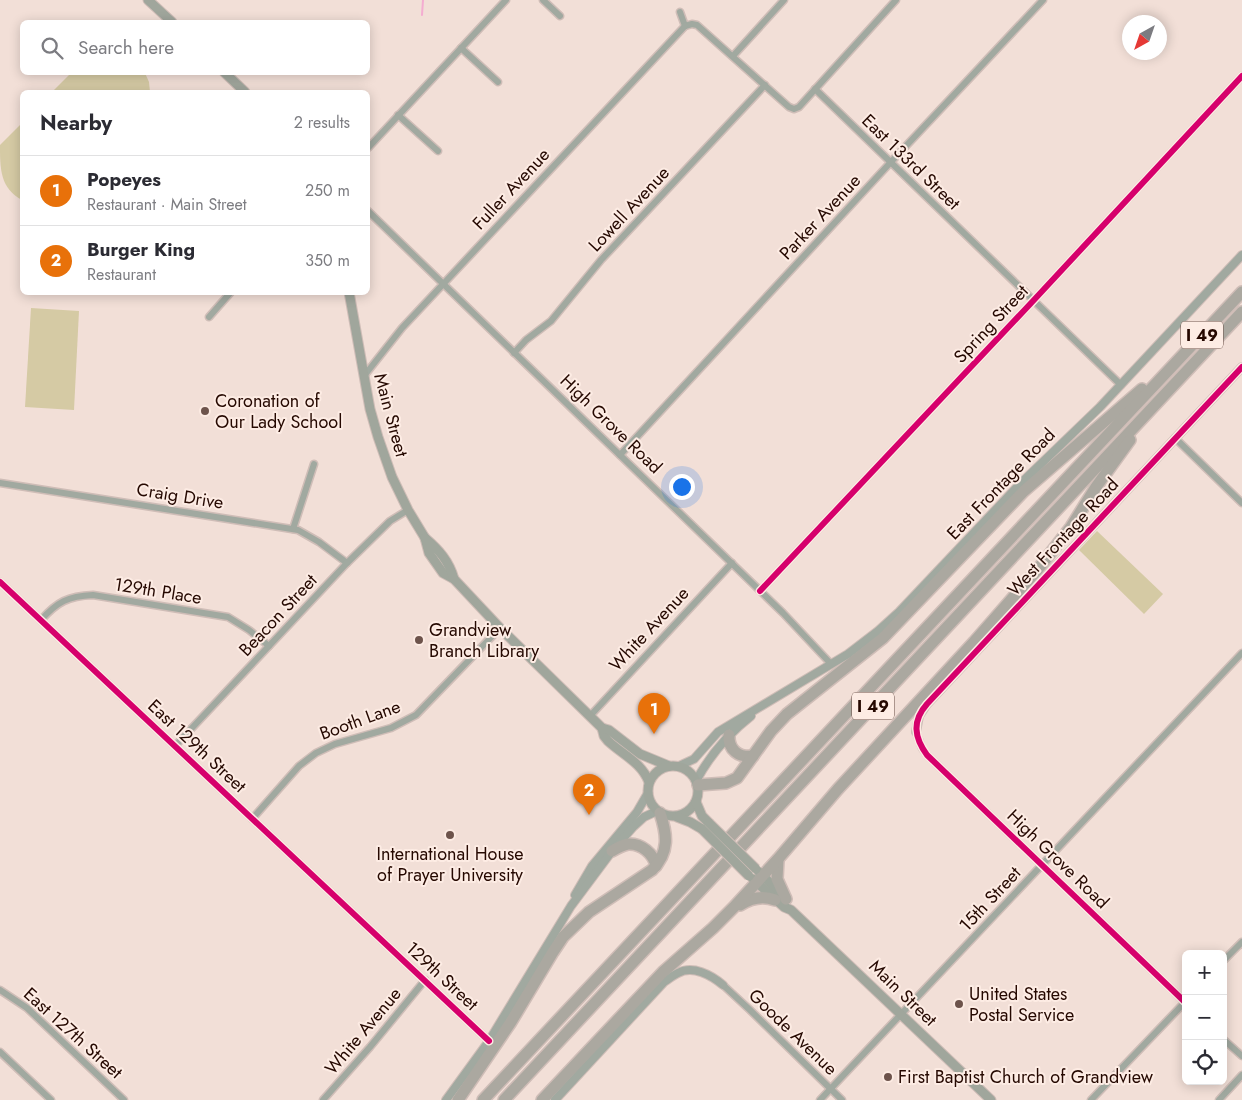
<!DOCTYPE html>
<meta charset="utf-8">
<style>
body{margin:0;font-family:Jost,sans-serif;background:#f2f2f3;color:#2b2b33}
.controls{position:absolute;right:15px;bottom:15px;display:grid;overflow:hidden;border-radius:8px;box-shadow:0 2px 12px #0003}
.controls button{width:45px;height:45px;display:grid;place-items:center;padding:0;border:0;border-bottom:1px solid #e1e1e2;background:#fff;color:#2b2b33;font:25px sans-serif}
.compass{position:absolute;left:1122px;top:15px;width:45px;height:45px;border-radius:50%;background:#fff;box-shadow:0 2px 12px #0003;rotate:220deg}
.you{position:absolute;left:681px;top:486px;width:18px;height:18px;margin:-12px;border:4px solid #fff;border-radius:50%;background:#1a73e8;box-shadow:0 0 0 8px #1a73e833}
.badge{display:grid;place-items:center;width:32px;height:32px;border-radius:50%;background:#ea580c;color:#fff;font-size:16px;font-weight:700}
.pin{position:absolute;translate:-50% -41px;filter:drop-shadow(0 1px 2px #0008)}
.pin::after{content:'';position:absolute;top:26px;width:18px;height:15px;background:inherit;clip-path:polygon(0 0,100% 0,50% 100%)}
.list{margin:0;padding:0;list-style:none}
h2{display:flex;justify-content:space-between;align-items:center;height:65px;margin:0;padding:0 20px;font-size:21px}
h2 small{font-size:16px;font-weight:400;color:#7c7c81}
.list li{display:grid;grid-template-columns:32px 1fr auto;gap:15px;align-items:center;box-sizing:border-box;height:70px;padding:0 20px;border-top:1px solid #e1e1e2}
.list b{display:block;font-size:19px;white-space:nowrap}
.list p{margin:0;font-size:16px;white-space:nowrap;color:#7c7c81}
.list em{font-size:16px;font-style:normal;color:#7c7c81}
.icon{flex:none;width:28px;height:28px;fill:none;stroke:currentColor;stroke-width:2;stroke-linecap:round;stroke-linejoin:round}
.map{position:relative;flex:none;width:1242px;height:1100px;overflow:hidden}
.search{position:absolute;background:#fff;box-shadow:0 2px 12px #0003;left:20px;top:20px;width:350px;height:55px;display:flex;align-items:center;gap:12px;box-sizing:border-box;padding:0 18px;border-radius:8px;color:#7c7c81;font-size:19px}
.panel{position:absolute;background:#fff;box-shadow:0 2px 12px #0003;left:20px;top:90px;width:350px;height:205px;border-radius:8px}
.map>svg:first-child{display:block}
.green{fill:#d5caa4}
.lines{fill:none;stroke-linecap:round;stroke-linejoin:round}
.stream{stroke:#f4acd1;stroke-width:2}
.minor-casing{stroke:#cfbdb7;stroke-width:9}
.tertiary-casing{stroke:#cfbdb7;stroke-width:10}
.secondary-casing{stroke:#cfbdb7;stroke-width:11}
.motorway-casing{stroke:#cfbdb7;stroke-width:14}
.minor{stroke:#a1a9a0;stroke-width:6}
.tertiary{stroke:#a1a9a0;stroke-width:8}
.secondary{stroke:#a0a69c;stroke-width:9}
.motorway{stroke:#aba8a0;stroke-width:11}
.secondary-bridge-casing{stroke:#cfbdb7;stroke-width:11;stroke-linecap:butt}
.secondary-bridge{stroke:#a0a69c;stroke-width:9}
.cycleway-casing{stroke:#fdece4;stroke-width:9}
.cycleway{stroke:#d6006c;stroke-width:6}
.poi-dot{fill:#6d534b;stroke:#fdece4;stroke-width:2}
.labels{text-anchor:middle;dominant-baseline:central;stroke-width:4;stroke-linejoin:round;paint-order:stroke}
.shield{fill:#fdece4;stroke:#664c44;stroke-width:1}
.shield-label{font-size:16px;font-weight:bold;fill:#250800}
.street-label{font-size:18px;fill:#250800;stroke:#fdece4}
.poi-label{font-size:18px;fill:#250800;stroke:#fdece4;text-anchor:start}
</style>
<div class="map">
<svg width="1242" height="1100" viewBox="0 0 1242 1100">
<rect width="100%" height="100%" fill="#f2dfd7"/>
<g class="green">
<path d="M72 72 145 73 149 82 150 92H52Z"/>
<path d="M22 123V200C0 188 0 169 0 145Z"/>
<path d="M31 308 79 311 74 410 25 407Z"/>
<path d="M1097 531 1163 594 1144 614 1079 550Z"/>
</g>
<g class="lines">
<path class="stream" d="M422 15 423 0"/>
<defs>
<g id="minor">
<path d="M543 0 560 16"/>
<path d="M680 12 685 26"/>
<path d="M685 26 692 24 697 25 789 107 794 109 799 107 896 0"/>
<path d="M461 48 498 82"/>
<path d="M733 56 784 0"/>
<path d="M815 89 1121 385"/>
<path d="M398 115 438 151"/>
<path d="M368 148 506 0"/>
<path d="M368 211 783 613 831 664"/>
<path d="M209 317 231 292"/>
<path d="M514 353 526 340 551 321 601 260 765 85"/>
<path d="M364 376 402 328 685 26"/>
<path d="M1175 438 1242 503"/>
<path d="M620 455 890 163 1043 0"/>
<path d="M0 483 298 530 319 542 347 563"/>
<path d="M293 529 314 464"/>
<path d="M0 582 489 1041"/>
<path d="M760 591 1033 301 1242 76"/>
<path d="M41 620C57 602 68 596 93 595L228 617 249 630 269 646"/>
<path d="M590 716 732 563"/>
<path d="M916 732 922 748 927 755 1186 1003"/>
<path d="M175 746 347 563 390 521 408 510"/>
<path d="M252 819 299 766 316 753 335 744 391 728 416 715 500 628"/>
<path d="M1223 961 1242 942"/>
<path d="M723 985 750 1010 842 1100"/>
<path d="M0 990 27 1008 124 1100"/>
<path d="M1223 1039 1242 1056"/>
<path d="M0 1052 51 1100"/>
<path d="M323 1100 370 1047 425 980"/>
<path d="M820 1100 1242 653"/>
<path d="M1091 1100 1186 1001"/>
<path d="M1219 1100 1242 1075"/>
</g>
<g id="tertiary">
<path d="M916 732 919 716 927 704 1242 367"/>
<path d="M679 766 694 759 718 732 848 654 878 631 899 612 1020 484 1100 407 1242 255"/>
<path d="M696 781C710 755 728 734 751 716"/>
<path d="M575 895 592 866 637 812 648 793"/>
<path d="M446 1100 489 1041 571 906 612 851 633 827 644 817 657 811"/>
<path d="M555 1100 664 982C669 979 673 975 678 973 693 965 711 975 723 985"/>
</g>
<g id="secondary">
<path d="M148 0 172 22"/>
<path d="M224 72 245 92"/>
<path d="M349 292 370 409 378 437 392 477 408 510 425 538 429 553 443 573 454 579 500 628 602 728 604 736 608 741C623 755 641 762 649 782"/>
<path d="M425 538C439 550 449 561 454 579"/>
<path d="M602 728 609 730 640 754 669 766"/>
<circle cx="673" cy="791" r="25"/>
<path d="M696 802 702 816 709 823"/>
<path d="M677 817 690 822 702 829"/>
<path d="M759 872 782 895"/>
<path d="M753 879 784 907 791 910 991 1100"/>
</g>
<g id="motorway">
<path d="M729 735C728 750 739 758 753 756"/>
<path d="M698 785 726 783 737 778 771 731 787 714 883 638 1024 491 1142 389"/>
<path d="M612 851C617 848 622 845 628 844 641 843 654 854 656 866"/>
<path d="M778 860 777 879 786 899"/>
<path d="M740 905C751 898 762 895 775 900"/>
<path d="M458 1100 511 1022 553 952 563 937 589 912 652 870C670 852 667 834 660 813"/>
<path d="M483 1100 1242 292"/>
<path d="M504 1100 1242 312"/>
<path d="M542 1100 663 972 713 928 734 907 778 859 838 789 974 642 1038 569 1071 527 1096 487 1130 440"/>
</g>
</defs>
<use href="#minor" class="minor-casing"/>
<use href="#tertiary" class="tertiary-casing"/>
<use href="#secondary" class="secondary-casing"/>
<use href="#motorway" class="motorway-casing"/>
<use href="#minor" class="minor"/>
<use href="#tertiary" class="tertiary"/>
<use href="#secondary" class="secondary"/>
<use href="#motorway" class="motorway"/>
<defs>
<g id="secondary-bridge">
<path d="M709 823 756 869"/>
<path d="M702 829 749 876"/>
</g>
</defs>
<use href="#secondary-bridge" class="secondary-bridge-casing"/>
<use href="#secondary-bridge" class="secondary-bridge"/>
<defs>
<g id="cycleway">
<path d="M0 582 489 1041"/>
<path d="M760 591 1033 301 1242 76"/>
<path d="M1186 1003 927 755C914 737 912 721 927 704L1242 367"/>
</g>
</defs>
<use href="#cycleway" class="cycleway-casing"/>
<use href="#cycleway" class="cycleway"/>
</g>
<g class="poi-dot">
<circle cx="205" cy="411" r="5"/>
<circle cx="419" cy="640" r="5"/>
<circle cx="450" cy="835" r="5"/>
<circle cx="959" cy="1004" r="5"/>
<circle cx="888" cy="1077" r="5"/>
</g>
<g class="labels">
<g class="shield">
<rect x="1181" y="321.5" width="42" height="27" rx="4"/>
<rect x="852" y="692.5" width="42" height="27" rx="4"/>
</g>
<g class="shield-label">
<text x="1202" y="335">I 49</text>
<text x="873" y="706">I 49</text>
</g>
<g class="street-label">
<text transform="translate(911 162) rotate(44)">East 133rd Street</text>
<text transform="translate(511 189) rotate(-47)">Fuller Avenue</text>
<text transform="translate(629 209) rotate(-47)">Lowell Avenue</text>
<text transform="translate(820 217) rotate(-47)">Parker Avenue</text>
<text transform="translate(991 324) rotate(-47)">Spring Street</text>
<text transform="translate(391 415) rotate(75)">Main Street</text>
<text transform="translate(611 424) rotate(44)">High Grove Road</text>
<text transform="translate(1001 484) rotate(-46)">East Frontage Road</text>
<text transform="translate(180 496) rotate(9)">Craig Drive</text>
<text transform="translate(1063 537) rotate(-47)">West Frontage Road</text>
<text transform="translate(158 591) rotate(9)">129th Place</text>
<text transform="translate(278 615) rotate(-47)">Beacon Street</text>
<text transform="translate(649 629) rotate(-47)">White Avenue</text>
<text transform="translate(360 720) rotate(-20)">Booth Lane</text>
<text transform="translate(197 746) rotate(43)">East 129th Street</text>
<text transform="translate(1058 859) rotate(44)">High Grove Road</text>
<text transform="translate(990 899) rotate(-47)">15th Street</text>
<text transform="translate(442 976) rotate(43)">129th Street</text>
<text transform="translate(903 993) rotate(44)">Main Street</text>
<text transform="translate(363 1031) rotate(-50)">White Avenue</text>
<text transform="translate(793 1032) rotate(44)">Goode Avenue</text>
<text transform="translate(73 1033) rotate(42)">East 127th Street</text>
</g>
<g class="poi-label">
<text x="215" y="401">Coronation of<tspan x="215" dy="21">Our Lady School</tspan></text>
<text x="429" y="630">Grandview<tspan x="429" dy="21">Branch Library</tspan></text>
<text x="450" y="854" text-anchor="middle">International House<tspan x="450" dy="21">of Prayer University</tspan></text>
<text x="969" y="994">United States<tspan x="969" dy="21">Postal Service</tspan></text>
<text x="898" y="1077">First Baptist Church of Grandview</text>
</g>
</g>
</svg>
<div class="controls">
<button>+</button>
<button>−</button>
<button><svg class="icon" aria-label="locate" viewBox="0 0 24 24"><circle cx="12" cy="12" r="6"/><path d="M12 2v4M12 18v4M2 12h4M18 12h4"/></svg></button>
</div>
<svg class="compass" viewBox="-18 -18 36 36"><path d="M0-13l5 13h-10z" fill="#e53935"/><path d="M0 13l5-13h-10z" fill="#7c7c81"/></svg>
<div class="you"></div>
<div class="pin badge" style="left:654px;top:734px;background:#e8710a">1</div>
<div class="pin badge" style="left:589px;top:815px;background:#e8710a">2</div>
<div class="search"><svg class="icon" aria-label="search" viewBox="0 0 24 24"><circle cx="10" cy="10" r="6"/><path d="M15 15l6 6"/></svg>Search here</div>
<section class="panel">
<h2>Nearby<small>2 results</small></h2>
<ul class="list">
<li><span class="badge" style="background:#e8710a">1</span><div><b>Popeyes</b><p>Restaurant · Main Street</p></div><em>250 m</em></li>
<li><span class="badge" style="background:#e8710a">2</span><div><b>Burger King</b><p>Restaurant</p></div><em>350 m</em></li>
</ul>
</section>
</div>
